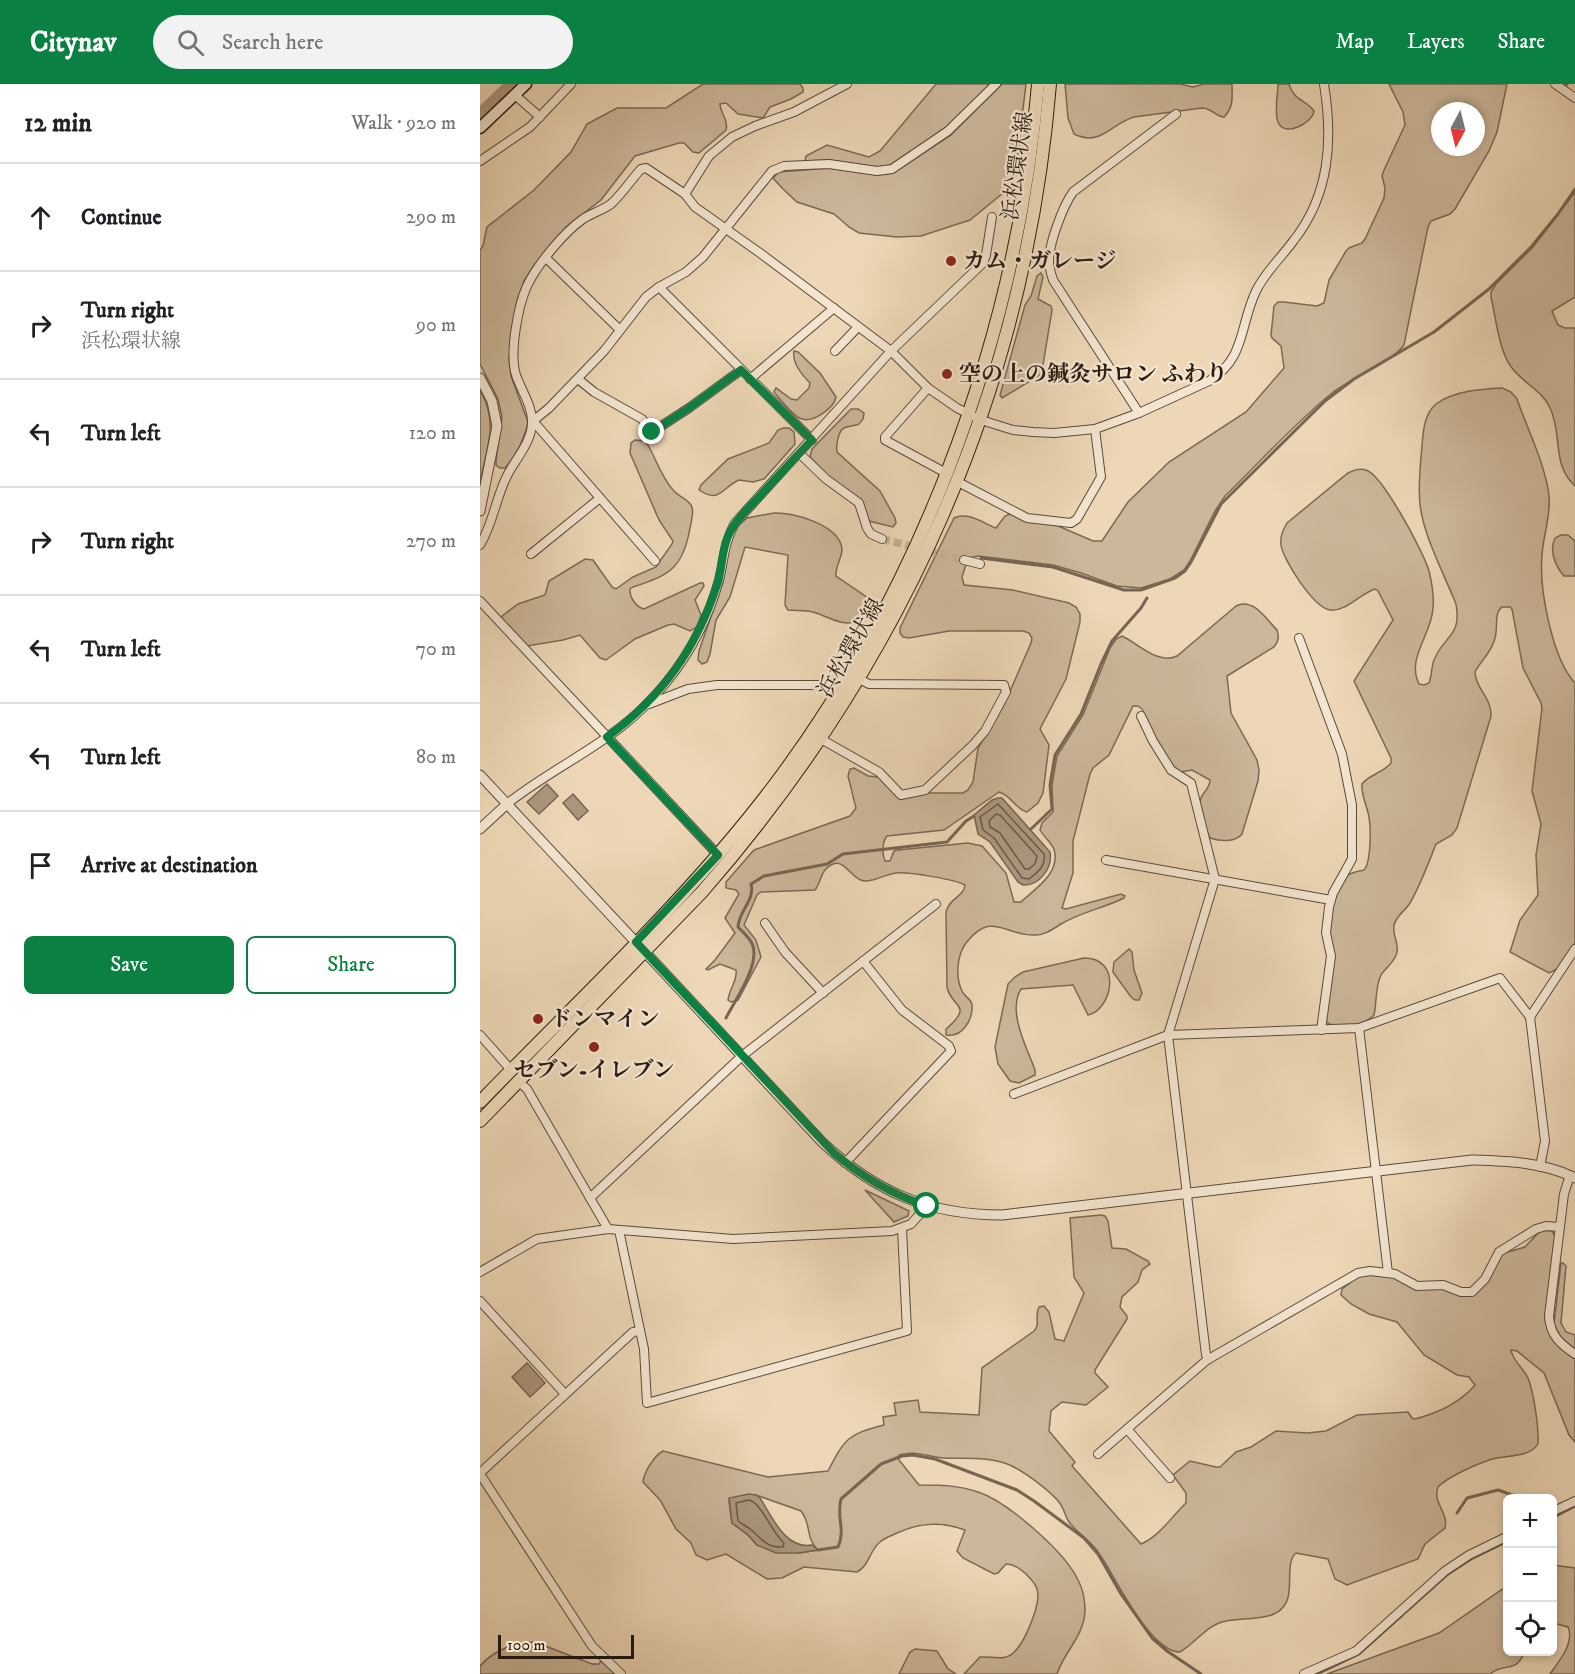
<!DOCTYPE html>
<meta charset="utf-8">
<style>
body{margin:0;font-family:"IM FELL DW Pica","Noto Serif JP",serif;background:#f2f2f2;color:#202124}
.controls{position:absolute;right:18px;bottom:18px;display:grid;overflow:hidden;border-radius:9px;box-shadow:0 3px 9px #0003}
.controls button{width:54px;height:54px;display:grid;place-items:center;padding:0;border:0;border-bottom:2px solid #e0e0e0;background:#fff;color:#202124;font:30px sans-serif}
.compass{position:absolute;left:951px;top:18px;width:54px;height:54px;border-radius:50%;background:#fff;box-shadow:0 3px 9px #0003;rotate:187deg}
.scale{position:absolute;left:18px;bottom:15px;width:136px;box-sizing:border-box;padding-left:6px;border:3px solid #2a1b11;border-top:0;font-size:16px;line-height:21px;white-space:nowrap;color:#2a1b11;-webkit-text-stroke:4px #f3e5d0;paint-order:stroke}
.stop{position:absolute;width:18px;height:18px;margin:-14px;border:4px solid #0b8043;border-radius:50%;background:#fff}
.stop.end{background:#0b8043;border-color:#fff;box-shadow:0 2px 6px #0008}
.list{margin:0;padding:0;list-style:none}
h2{display:flex;justify-content:space-between;align-items:center;height:78px;margin:0;padding:0 24px;font-size:26px}
h2 small{font-size:20px;font-weight:400;color:#757577}
.list li{display:grid;grid-template-columns:39px 1fr auto;gap:18px;align-items:center;box-sizing:border-box;height:108px;padding:0 24px;border-top:2px solid #e0e0e0}
.list b{display:block;font-size:22px;white-space:nowrap}
.list p{margin:0;font-size:20px;white-space:nowrap;color:#757577}
.list em{font-size:20px;font-style:normal;color:#757577}
.actions{display:flex;gap:12px;padding:18px 24px}
.actions a{flex:1;padding:14px 0;border:2px solid #0b8043;border-radius:9px;text-align:center;font-size:21px;color:#0b8043}
.actions .main{background:#0b8043;color:#fff}
.icon{flex:none;width:33px;height:33px;fill:none;stroke:currentColor;stroke-width:2;stroke-linecap:round;stroke-linejoin:round}
.map{position:relative;flex:none;width:1095px;height:1590px;overflow:hidden}
header{display:flex;align-items:center;gap:36px;box-sizing:border-box;height:84px;padding:0 30px;background:#0b8043;color:#fff}
header strong{font-size:28px}
nav{display:flex;gap:33px;margin-inline-start:auto;font-size:21px}
.search{width:420px;height:54px;background:#f2f2f2;display:flex;align-items:center;gap:15px;box-sizing:border-box;padding:0 21px;border-radius:33px;color:#757577;font-size:22px}
main{display:flex}
aside{flex:1;background:#fff}
.map>svg:first-child{display:block}
.green{fill:#ccb79a;stroke:#7b6956;stroke-width:1.5;fill-rule:evenodd}
.water{fill:#ab977e;stroke:#776552;stroke-width:1.5}
.lines{fill:none;stroke-linecap:round;stroke-linejoin:round}
.shore{stroke:#6a5948;stroke-width:1.5}
.stream{stroke:#776552;stroke-width:3}
.river{stroke:#ab977e;stroke-width:16}
.minor-tunnel{stroke:#c6b195;stroke-width:8;stroke-dasharray:8 4;stroke-linecap:butt}
.minor-casing{stroke:#5b4a3a;stroke-width:10}
.tertiary-casing{stroke:#5b4a3a;stroke-width:11}
.secondary-casing{stroke:#2a1b11;stroke-width:13}
.primary-casing{stroke:#2a1b11;stroke-width:14}
.minor{stroke:#f3e5d0;stroke-width:8}
.tertiary{stroke:#f3e5d0;stroke-width:9}
.secondary{stroke:#f3e5d0;stroke-width:10}
.primary{stroke:#edd7b6;stroke-width:12}
.route{stroke:#0b8043;stroke-width:8}
.poi-dot{fill:#8f2418;stroke:#f3e5d0;stroke-width:2}
.labels{text-anchor:middle;dominant-baseline:central;stroke-width:4.5;stroke-linejoin:round;paint-order:stroke}
.street-label{font-size:22px;fill:#2a1b11;stroke:#f3e5d0}
.poi-label{font-size:22px;font-weight:bold;fill:#2a1b11;stroke:#f3e5d0;text-anchor:start}
</style>
<header>
<strong>Citynav</strong>
<div class="search"><svg class="icon" aria-label="search" viewBox="0 0 24 24"><circle cx="10" cy="10" r="6"/><path d="M15 15l6 6"/></svg>Search here</div>
<nav><a>Map</a><a>Layers</a><a>Share</a></nav>
</header>
<main>
<aside>
<h2>12 min<small>Walk · 920 m</small></h2>
<ul class="list">
<li><svg class="icon" aria-label="ahead" viewBox="0 0 24 24"><path d="M12 20V5M6 11l6-6 6 6"/></svg><div><b>Continue</b></div><em>290 m</em></li>
<li><svg class="icon" aria-label="right" viewBox="0 0 24 24"><path d="M7 20v-9h11M14 6l5 5-5 5"/></svg><div><b>Turn right</b><p>浜松環状線</p></div><em>90 m</em></li>
<li><svg class="icon" aria-label="left" viewBox="0 0 24 24"><path d="M17 20v-9H6M10 6l-5 5 5 5"/></svg><div><b>Turn left</b></div><em>120 m</em></li>
<li><svg class="icon" aria-label="right" viewBox="0 0 24 24"><path d="M7 20v-9h11M14 6l5 5-5 5"/></svg><div><b>Turn right</b></div><em>270 m</em></li>
<li><svg class="icon" aria-label="left" viewBox="0 0 24 24"><path d="M17 20v-9H6M10 6l-5 5 5 5"/></svg><div><b>Turn left</b></div><em>70 m</em></li>
<li><svg class="icon" aria-label="left" viewBox="0 0 24 24"><path d="M17 20v-9H6M10 6l-5 5 5 5"/></svg><div><b>Turn left</b></div><em>80 m</em></li>
<li><svg class="icon" aria-label="arrive" viewBox="0 0 24 24"><path d="M6 21V4h12l-3 4 3 4H6"/></svg><div><b>Arrive at destination</b></div></li>
</ul>
<div class="actions"><a class="main">Save</a><a>Share</a></div>
</aside>
<div class="map">
<svg width="1095" height="1590" viewBox="0 0 1095 1590">
<rect width="100%" height="100%" fill="#edd7b6"/>
<filter id="stains"><feTurbulence type="fractalNoise" baseFrequency=".00333" numOctaves="4"/><feColorMatrix values="0 0 0 0 .2 0 0 0 0 .09 0 0 0 0 .02 0 0 0 .5 -.17"/></filter>
<radialGradient id="worn" r=".72"><stop offset=".6" stop-color="#630" stop-opacity="0"/><stop offset="1" stop-color="#630" stop-opacity=".3"/></radialGradient>
<g class="green">
<path d="M223 0H320L323 4V8L311 15 290 23 283 34 258 30 246 19 240 20C240 29 249 36 246 46L219 69 213 68 204 59H199L155 72 121 116 86 143 53 183 44 197 37 217 29 274 31 292 48 338C45 353 36 373 25 384H20L16 381V376L22 333 18 315 0 280V166L3 162 7 143 54 106 91 68 107 40 137 24H186Z"/>
<path d="M456 0H510L465 44 410 81 397 83 349 76 325 77 326 72 347 61 389 73 400 67Z"/>
<path d="M522 0H546L535 92 528 105 490 136 441 152 417 153 379 149 369 143 354 130 317 118 302 104 293 94 299 88 349 84 397 91 413 89 471 51Z"/>
<path d="M585 0H700L713 3 724 0H752C752 13 754 23 744 33 736 33 732 24 722 24L654 33C630 40 621 63 594 50L588 34Z"/>
<path d="M798 0H809C813 16 826 16 834 27 833 39 804 54 798 38 794 27 798 11 798 0Z"/>
<path d="M909 0H1027L1017 48 1009 67 975 125 970 130 951 137 948 143 924 261C911 279 871 294 852 309 815 339 779 379 745 412L735 427 710 477 704 486 690 495 661 504 637 502 601 489 573 481 498 472 488 474 482 493 484 501 533 506 589 519 596 523 600 530V538L586 595 560 645 569 661 563 709 558 719 547 728C535 725 531 711 519 708L464 746 407 752C402 758 402 770 405 777H410L414 767 418 766 488 759 502 762 526 789 534 818H541C556 804 581 789 574 765 571 758 564 753 560 746L562 739 573 728 572 701 577 672 603 631 630 564 636 555 642 552C659 560 678 581 697 572L756 522C773 513 786 535 797 546 799 553 799 557 794 563L747 592 751 629 777 676 779 686 778 697 762 750C755 759 739 757 730 754 724 745 717 724 721 714 724 707 730 704 730 696L712 686 701 688 694 684 676 656 662 625 658 622H653L629 671 613 684 610 690 593 757V789L582 824 586 825 641 810 645 812 644 814C624 824 601 828 581 840 573 845 565 851 556 851 525 853 513 825 486 859 477 871 475 893 482 907 484 913 491 914 492 921 493 936 482 954 466 951V945C495 920 471 924 467 903L466 828C469 814 484 813 485 801 474 795 429 788 416 789 406 790 394 798 384 797 372 796 365 775 353 780 340 785 342 797 335 806L281 808 277 811 264 841 276 856 281 873 258 916 251 918 248 916C249 905 258 896 256 886L240 880 228 886 226 885 235 876 255 849 245 834 259 810 256 806 246 804V798L274 766 370 732 376 724 368 692 370 685 374 684 388 692 399 693 423 714 447 709H483L488 706 493 698 498 664 524 621 551 559 552 554 549 549 543 547H469L429 554 423 553 420 549V544L474 434C487 427 503 439 516 444L525 432 530 430 576 441 613 457H622L648 418 689 378 766 328 804 284 801 262 792 254 791 251 794 222 798 218H804L837 222 844 219 849 196 866 167 869 164 882 159 885 155 904 114 905 104 902 92 904 86 925 41 923 28ZM960 27H996V63H960Z"/>
<path d="M1095 108V213L1072 227 1078 241 1085 244H1095V402C1071 380 1083 351 1070 324 1063 307 1043 299 1032 284 1019 268 1016 234 1011 213V208L1016 200 1053 163Z"/>
<path d="M561 189 563 193 558 215 571 222 572 226 562 287 560 291 522 314 520 311 545 221 551 212 557 192Z"/>
<path d="M314 267 318 268 340 289 356 313C354 324 333 339 322 335 314 333 299 314 294 308L296 304 311 315 317 316 329 304 330 299C322 291 312 278 314 267Z"/>
<path d="M1022 304 1031 308 1037 315C1047 344 1066 382 1069 412 1071 432 1063 452 1062 471 1059 505 1072 574 1095 599V859L1077 885 1069 889 1030 868 1040 836 1058 811 1056 771 1061 740 1052 707 1062 624 1061 619 1043 584 1032 525 1030 523H1022C1014 528 1018 545 1015 554 1012 568 1001 576 995 588 995 604 1012 614 1011 632L977 744 972 751 956 760C948 780 941 800 930 819 925 827 916 832 914 841 912 851 919 859 917 868 916 877 906 883 901 891 895 903 897 918 894 931 883 943 863 943 849 940L846 937C847 906 843 813 867 792 871 788 879 787 884 786 891 779 891 744 889 733 887 721 881 712 882 700 890 690 903 689 911 679V674L874 597 913 536 898 507 895 505C881 509 866 528 850 526 834 524 803 476 801 461 800 452 803 446 807 439L868 389C874 386 879 384 886 386 902 390 944 469 949 487 952 499 954 512 953 524 952 550 926 574 939 600L944 601 949 599C952 592 951 584 954 576 964 551 982 553 976 520 964 490 944 453 940 421 938 402 940 382 942 362 943 348 944 330 956 320 973 307 1001 305 1022 304Z"/>
<path d="M0 306C19 340 7 362 0 399Z"/>
<path d="M371 325H378L384 329 383 335 379 340C375 342 368 342 364 344 358 347 356 362 357 368L400 407 415 434 416 439 413 443 389 437 382 417 348 392 330 373 332 365Z"/>
<path d="M303 344H309L314 348 315 360 284 395 273 398 259 396C241 404 240 420 219 406L221 401 248 375 289 359 298 346Z"/>
<path d="M155 356 165 357 168 361C176 375 182 394 193 406 198 412 207 415 211 421 215 427 211 438 210 444 203 484 190 491 153 503L150 505C149 513 156 523 164 525L220 499H223L224 502 215 516 221 531 217 543 210 547 194 540 188 541 155 555 126 576 120 574 100 551 83 556 47 562 22 536V532L38 520 65 511 69 497 105 475 113 476 132 503 136 505 153 493 176 483 192 460 193 457 179 436 150 369 151 359Z"/>
<path d="M294 429C313 428 360 441 362 465 362 474 355 483 356 492L388 514C390 522 387 527 383 532 369 548 348 532 333 528 325 526 316 527 308 526L305 521 308 471 265 463 250 513 236 536 230 570 227 578 222 580 218 576 219 567 243 498 249 462 253 451 258 442 267 434Z"/>
<path d="M1088 451 1095 457V492H1084C1075 482 1069 466 1075 454L1081 451Z"/>
<path d="M649 865 652 868 654 886 662 909 659 916H655L651 913 633 888 634 878Z"/>
<path d="M604 874C643 874 632 926 608 931L593 901 541 905C527 927 547 964 555 986V991L539 999 530 997 518 980 515 963 528 900 535 893 543 888Z"/>
<path d="M385 1106 429 1127 428 1132 414 1138Z"/>
<path d="M621 1131 625 1132 628 1137 632 1164 646 1165 668 1177 670 1180 662 1186 658 1198 642 1213 640 1223 647 1232V1235L615 1286V1289L628 1303 606 1321 582 1318 571 1327 569 1347 595 1378 592 1382 661 1460C680 1452 692 1432 706 1419V1409L693 1391 710 1377 736 1383H740L756 1368 771 1363 796 1347 827 1349 846 1347 877 1331 928 1328 932 1334 935 1335C958 1329 979 1320 995 1301L989 1293 977 1291 944 1271 917 1238 889 1230 871 1220 861 1211 862 1205 879 1192 890 1190 918 1194 936 1205 962 1204 980 1211H994L1008 1197 1021 1170 1045 1163 1061 1146 1072 1147 1075 1152 1065 1232C1066 1254 1078 1263 1095 1275V1358L1089 1351 1064 1289 1037 1267 1031 1266C1032 1276 1044 1285 1048 1294 1054 1310 1059 1344 1058 1360 1050 1374 1024 1371 1009 1376 995 1381 969 1392 958 1403 952 1418 969 1429 965 1444L945 1460 938 1475 867 1501 855 1495 848 1475 816 1469C804 1479 815 1508 804 1522 793 1538 763 1533 746 1537 726 1541 717 1558 700 1568 669 1568 635 1491 618 1468 610 1456 597 1449 589 1438 585 1432 584 1424 579 1418 569 1406 546 1389 532 1382 510 1372 487 1375 464 1374 448 1373 435 1366 419 1371V1376L439 1401C460 1401 478 1401 498 1408 528 1418 585 1468 598 1496 603 1505 605 1517 605 1527 604 1552 584 1568 577 1590H484L500 1573C510 1572 524 1577 532 1570 544 1561 562 1519 557 1505 556 1500 550 1494 546 1490 540 1485 534 1480 526 1480L518 1489 514 1490 483 1474 477 1467 485 1446C461 1437 440 1439 417 1449 411 1452 404 1454 400 1458 389 1467 390 1481 377 1488L324 1483 302 1494 287 1495 246 1470 227 1476 216 1471 211 1459 196 1445 180 1416 163 1398C164 1388 174 1372 183 1367L288 1393 348 1387C365 1354 368 1350 404 1341L403 1333 416 1331 414 1319 438 1316 440 1328 499 1331 502 1284 554 1247C561 1240 554 1232 559 1223L564 1222 569 1228 575 1255 584 1257 604 1209 594 1193 590 1134ZM276 1411 321 1427C332 1441 325 1454 338 1466L319 1469 277 1461 268 1451 252 1439 249 1417Z"/>
<path d="M1081 1179H1083L1086 1182 1081 1239 1086 1248 1095 1251V1265L1081 1254 1074 1240Z"/>
<path d="M1073 1481 1095 1484V1590H1070C1079 1577 1095 1559 1088 1543L1073 1539Z"/>
<path d="M1027 1502 1028 1568H1044C1037 1590 1024 1578 1010 1590H847L959 1549Z"/>
<path d="M55 1558 112 1580H119L121 1577 136 1590H0V1582C14 1566 34 1559 55 1558Z"/>
<path d="M435 1565 457 1567 468 1585 476 1590H419L430 1568Z"/>
</g>
<g class="water">
<path d="M67 700 78 712 59 730 47 718Z"/>
<path d="M93 710 108 727 98 736 83 719Z"/>
<path d="M518 714H522L570 768C573 784 559 802 543 801L538 798 510 758 498 750 494 731 512 716Z"/>
<path d="M47 1279 65 1299 50 1313 32 1293Z"/>
<path d="M269 1410 276 1411 280 1414C292 1432 305 1466 332 1461L338 1466 319 1469H296L277 1461 268 1451 252 1439 249 1414Z"/>
</g>
<g class="lines">
<g class="shore">
<path d="M518 720 564 770C566 782 558 788 549 795L542 794 514 754 503 746 500 733Z"/>
<path d="M516 730 520 731 557 772 555 780 549 785H545L520 749 510 743 509 737Z"/>
<path d="M269 1416C281 1418 292 1449 304 1459L303 1463C285 1464 282 1454 270 1445 266 1442 262 1440 258 1437L256 1419Z"/>
</g>
<g class="stream">
<path d="M1086 1 1087 0"/>
<path d="M501 474 573 483 644 506H661L695 494 705 487 711 478 741 420 845 317 874 295 954 248 1009 205 1052 162 1078 130 1095 105"/>
<path d="M551 745 572 725 570 701 575 671 601 630 621 580 632 557 661 524 667 514"/>
<path d="M246 934C255 916 279 883 273 862 271 855 263 848 258 843 259 826 275 817 271 800L284 792 347 780 363 770 467 758 486 737 494 732"/>
<path d="M977 1429 987 1414 1018 1406 1041 1414"/>
<path d="M1072 1434 1095 1422"/>
<path d="M338 1466 358 1463C366 1445 356 1434 361 1415L401 1380 422 1372 433 1371 455 1375 537 1406 554 1417 604 1454 618 1470 641 1510 672 1554 687 1567 721 1590"/>
<path d="M837 1590 879 1570 968 1490 991 1475 1028 1457"/>
</g>
<path class="river" d="M0 33 34 0"/>
<path class="minor-tunnel" d="M402 455 484 476"/>
<defs>
<g id="minor">
<path d="M1075 0 1095 14"/>
<path d="M35 11 60 33"/>
<path d="M0 77 50 43 91 0"/>
<path d="M205 110 229 72 252 53 275 42 314 28 367 0"/>
<path d="M66 174 140 246"/>
<path d="M179 203 332 356"/>
<path d="M355 267 378 243"/>
<path d="M98 295 114 308 162 335 172 348 209 324 261 286"/>
<path d="M270 295 354 224"/>
<path d="M448 304 405 353V356L466 389"/>
<path d="M659 329 573 196C571 189 569 184 569 177 569 159 583 122 593 108L696 30"/>
<path d="M319 369 346 395 379 419 387 444 391 450 402 455"/>
<path d="M478 398 547 434 591 439 597 435 621 393 615 345"/>
<path d="M0 461C14 438 16 411 29 388 37 374 52 356 52 339 53 323 41 306 36 291 29 270 38 222 47 202 57 181 84 148 103 135 112 129 123 126 131 120 142 110 151 96 161 85L166 84 205 110 215 123 280 169 411 267 448 304 477 324 501 336 533 346 553 348 574 349 615 345 659 329 729 297C766 274 759 243 776 207 785 188 802 173 814 156 850 110 853 56 844 0"/>
<path d="M51 470 120 414"/>
<path d="M484 476 500 480"/>
<path d="M175 477 53 337 69 324 124 267 166 213 179 203 206 188 223 173 292 87 304 82 349 80 397 87 412 85 468 47 516 0"/>
<path d="M0 517 238 771"/>
<path d="M819 554 862 670 872 721V775L853 809 849 823 846 849 851 872 841 946"/>
<path d="M169 620 208 605 237 601H349L358 606"/>
<path d="M661 632 673 657 691 686 711 699 735 795 688 951 726 1271 729 1275"/>
<path d="M341 655 399 688 421 711 445 706 493 661 505 647 526 608 524 601 389 600 379 595"/>
<path d="M27 720C63 691 105 671 141 643 173 618 201 584 219 548 227 532 234 514 239 496 244 476 244 458 255 439L411 267 503 179 506 171 512 133"/>
<path d="M626 776 851 816"/>
<path d="M285 839 305 868 343 909"/>
<path d="M879 944 908 1189"/>
<path d="M0 951 31 986"/>
<path d="M39 998 47 1005 128 1145"/>
<path d="M534 1010 688 951 879 944 1020 894 1050 933"/>
<path d="M365 1079 471 967 469 962 422 926 383 877"/>
<path d="M1060 1083 1065 1057 1050 933 1095 865"/>
<path d="M1090 1091 1084 1110 1069 1232C1070 1251 1080 1260 1095 1270"/>
<path d="M110 1114 262 972 456 820"/>
<path d="M139 1146 164 1265 167 1319 427 1247 422 1145"/>
<path d="M0 1188 57 1155 128 1145 253 1155 412 1147 431 1140 447 1122"/>
<path d="M0 1217 85 1310"/>
<path d="M647 1345 690 1394"/>
<path d="M618 1370 727 1276 878 1189 890 1187 915 1190 937 1202 963 1201 981 1208H992L1005 1195 1019 1168 1056 1145 1066 1142 1080 1143"/>
<path d="M0 1389 153 1248 160 1247"/>
<path d="M0 1390 112 1562 141 1590"/>
<path d="M1072 1428 1095 1417"/>
<path d="M824 1590 876 1567 965 1487 989 1471 1028 1452"/>
</g>
<g id="tertiary">
<path d="M0 294 12 317 17 342 0 427"/>
<path d="M0 691 342 1058C395 1108 449 1131 522 1131L992 1076C1025 1077 1065 1078 1095 1094"/>
<path d="M0 745 27 720"/>
</g>
<path id="secondary" d="M0 44 46 0"/>
<g id="primary">
<path d="M0 1018C91 924 189 833 271 731 435 527 536 260 558 0"/>
<path d="M0 1037 222 808C423 578 545 306 570 0"/>
</g>
</defs>
<use href="#minor" class="minor-casing"/>
<use href="#tertiary" class="tertiary-casing"/>
<use href="#secondary" class="secondary-casing"/>
<use href="#primary" class="primary-casing"/>
<use href="#minor" class="minor"/>
<use href="#tertiary" class="tertiary"/>
<use href="#secondary" class="secondary"/>
<use href="#primary" class="primary"/>
</g>
<g class="lines">
<path class="route" d="M172 348 209 324 261 286 332 356C314 375 296 394 279 413 269 424 257 434 250 448 241 464 243 484 237 501 216 565 182 613 127 653L238 771 156 858 354 1069C382 1093 411 1110 447 1122"/>
</g>
<g class="poi-dot">
<circle cx="471" cy="177" r="6"/>
<circle cx="467" cy="290" r="6"/>
<circle cx="58" cy="935" r="6"/>
<circle cx="114" cy="963" r="6"/>
</g>
<g class="labels">
<g class="street-label">
<text transform="translate(538 82) rotate(-82)">浜松環状線</text>
<text transform="translate(371 564) rotate(-60)">浜松環状線</text>
</g>
<g class="poi-label">
<text x="483" y="177">カム・ガレージ</text>
<text x="479" y="290">空の上の鍼灸サロン ふわり</text>
<text x="70" y="935">ドンマイン</text>
<text x="114" y="986" text-anchor="middle">セブン-イレブン</text>
</g>
</g>
<rect width="100%" height="100%" filter="url(#stains)"/>
<rect width="100%" height="100%" fill="url(#worn)"/>
</svg>
<div class="controls">
<button>+</button>
<button>−</button>
<button><svg class="icon" aria-label="locate" viewBox="0 0 24 24"><circle cx="12" cy="12" r="6"/><path d="M12 2v4M12 18v4M2 12h4M18 12h4"/></svg></button>
</div>
<svg class="compass" viewBox="-18 -18 36 36"><path d="M0-13l5 13h-10z" fill="#e53935"/><path d="M0 13l5-13h-10z" fill="#757577"/></svg>
<div class="scale">100 m</div>
<div class="stop" style="left:447px;top:1122px"></div>
<div class="stop end" style="left:172px;top:348px"></div>
</div>
</main>
